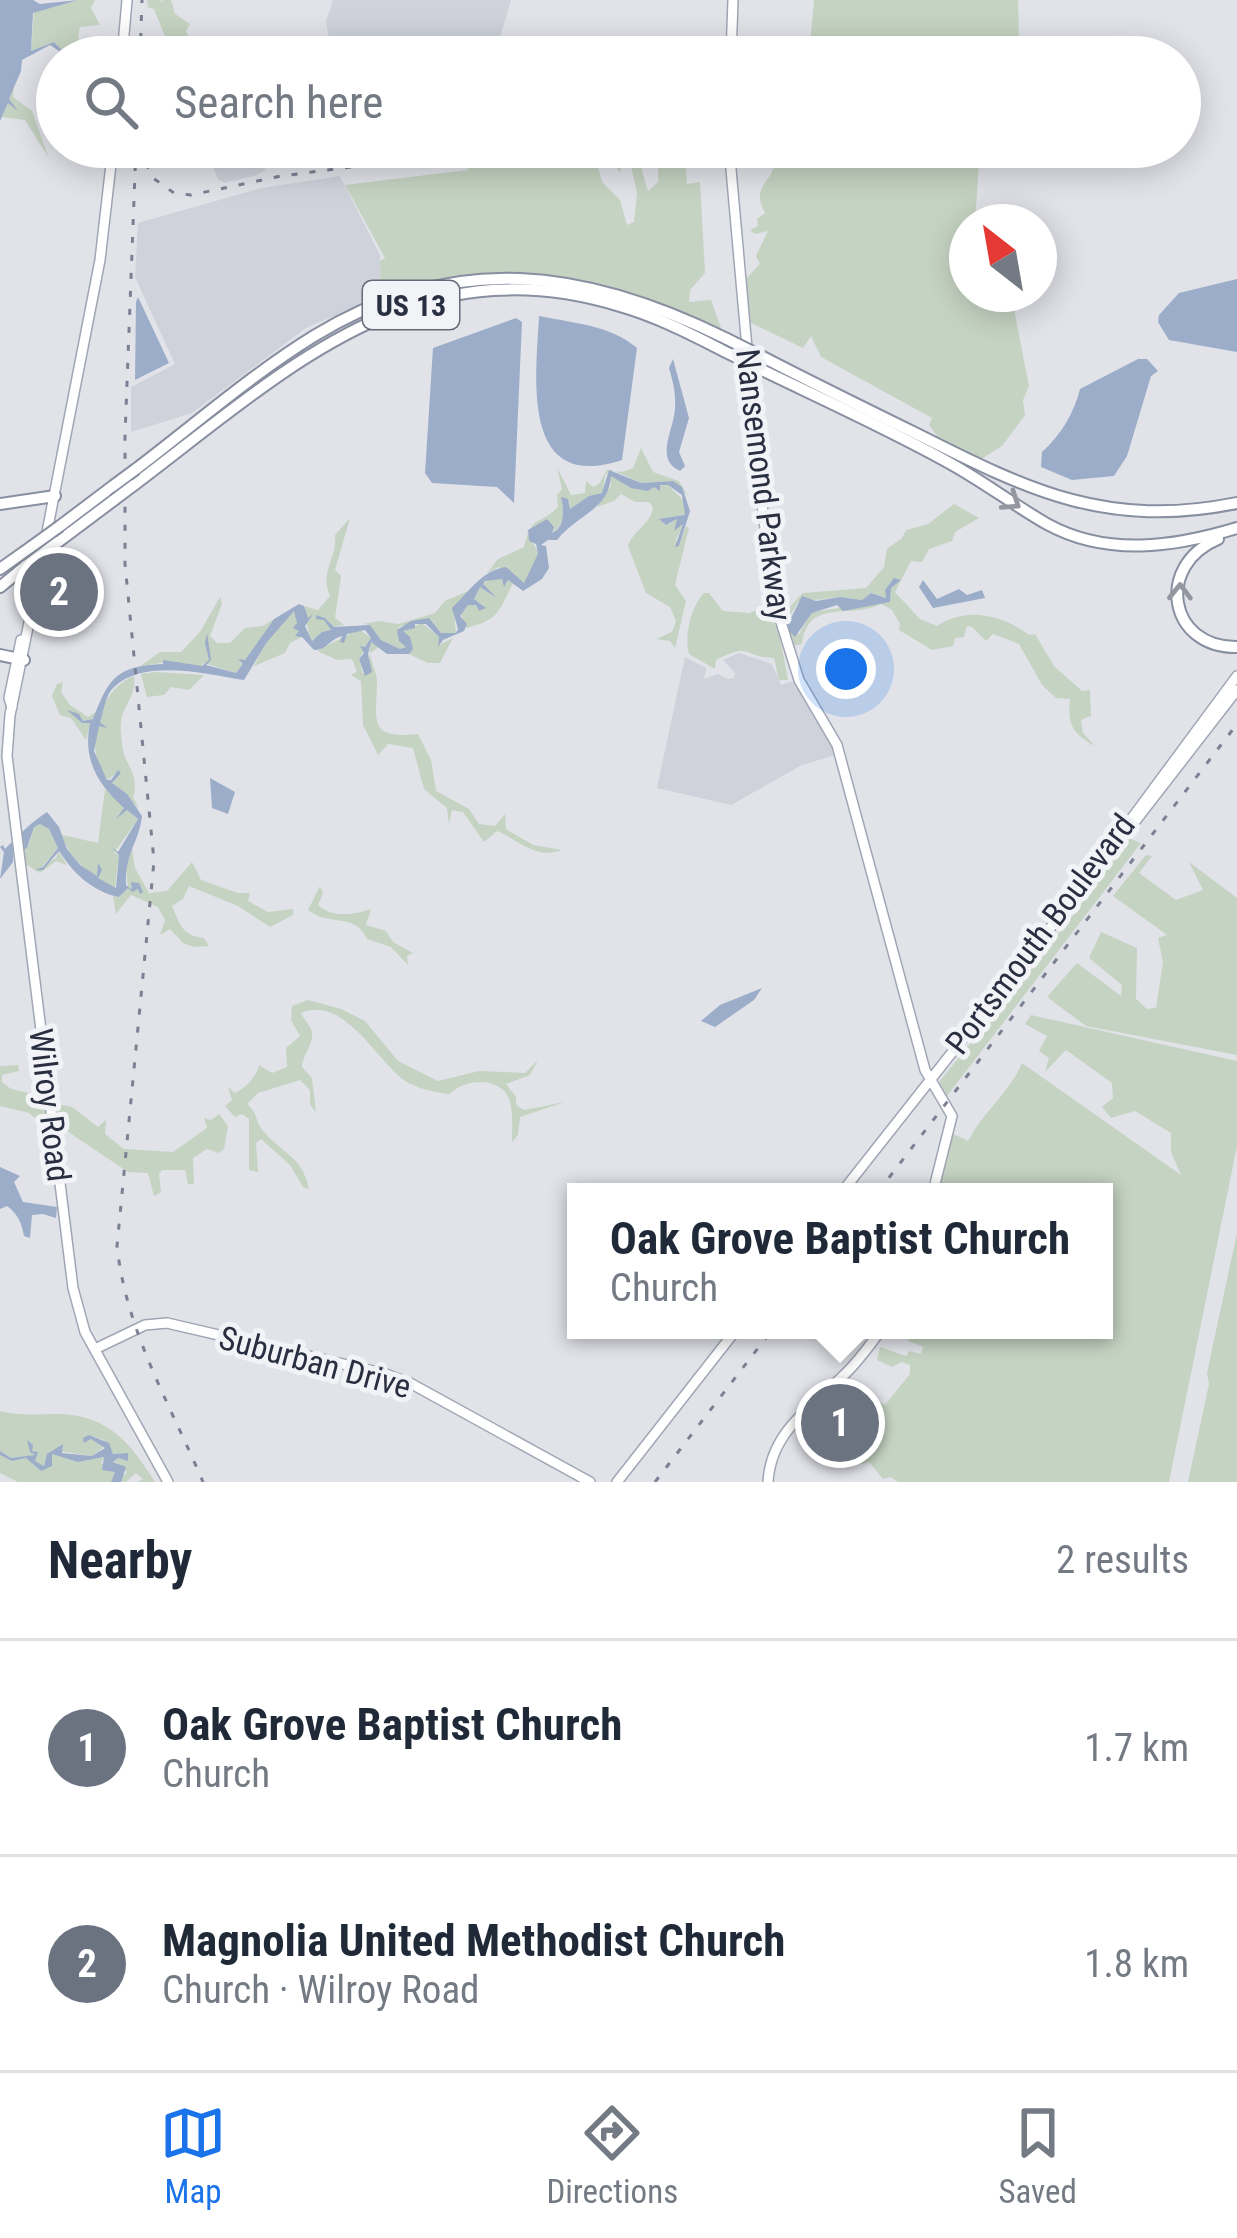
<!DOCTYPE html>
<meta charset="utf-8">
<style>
body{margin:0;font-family:"Roboto Condensed",sans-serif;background:#f2f2f3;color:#1f2937}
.compass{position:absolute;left:949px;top:204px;width:108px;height:108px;border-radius:50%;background:#fff;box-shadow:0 6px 30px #0003;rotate:329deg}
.you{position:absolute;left:846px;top:669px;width:42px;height:42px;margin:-30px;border:9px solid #fff;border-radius:50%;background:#1a73e8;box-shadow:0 0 0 18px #1a73e833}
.badge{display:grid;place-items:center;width:78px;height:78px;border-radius:50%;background:#1a73e8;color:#fff;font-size:39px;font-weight:700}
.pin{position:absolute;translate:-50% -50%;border:6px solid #fff;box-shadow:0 3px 12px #0006}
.popup{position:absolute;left:567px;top:1183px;width:546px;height:156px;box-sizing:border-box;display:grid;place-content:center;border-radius:0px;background:#fff;filter:drop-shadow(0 3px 9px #0005);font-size:39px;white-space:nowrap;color:#747a83}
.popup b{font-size:45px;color:#1f2937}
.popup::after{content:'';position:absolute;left:50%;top:100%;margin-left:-24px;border:24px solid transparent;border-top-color:#fff}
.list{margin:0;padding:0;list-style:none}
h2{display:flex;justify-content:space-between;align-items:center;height:156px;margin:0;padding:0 48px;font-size:51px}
h2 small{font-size:39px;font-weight:400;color:#747a83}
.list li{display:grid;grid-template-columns:78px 1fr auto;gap:36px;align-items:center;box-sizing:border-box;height:216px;padding:0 48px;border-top:3px solid #e0e1e3}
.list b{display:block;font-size:45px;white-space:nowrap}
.list p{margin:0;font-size:39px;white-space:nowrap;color:#747a83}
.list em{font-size:39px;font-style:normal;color:#747a83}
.icon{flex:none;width:66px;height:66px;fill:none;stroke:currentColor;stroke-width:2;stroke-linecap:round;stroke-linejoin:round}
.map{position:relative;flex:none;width:1237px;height:1482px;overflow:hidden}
.search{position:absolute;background:#fff;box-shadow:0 6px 30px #0003;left:36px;right:36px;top:36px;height:132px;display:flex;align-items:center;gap:30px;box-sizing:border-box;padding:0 42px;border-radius:66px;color:#747a83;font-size:45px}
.sheet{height:588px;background:#fff}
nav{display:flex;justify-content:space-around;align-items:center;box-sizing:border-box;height:168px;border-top:3px solid #e0e1e3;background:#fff;font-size:33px;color:#747a83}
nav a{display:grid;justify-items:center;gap:6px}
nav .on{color:#1a73e8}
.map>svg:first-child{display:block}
.built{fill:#cfd2db}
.green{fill:#c5d3c2}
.water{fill:#9cadc9}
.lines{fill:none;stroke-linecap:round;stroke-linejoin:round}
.major-casing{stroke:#a0a6b5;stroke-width:12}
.highway-casing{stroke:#888fa0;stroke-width:14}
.major{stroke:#fff;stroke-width:9}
.highway{stroke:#fff;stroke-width:10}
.rail{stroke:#7b8193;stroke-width:3;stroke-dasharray:6 12;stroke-linecap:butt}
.highway-bridge-casing{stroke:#888fa0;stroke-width:14;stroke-linecap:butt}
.highway-bridge{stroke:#fff;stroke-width:10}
.oneway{stroke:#9497a0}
.labels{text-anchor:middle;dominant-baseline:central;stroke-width:10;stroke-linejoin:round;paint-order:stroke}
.shield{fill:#f1f3f7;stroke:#656a78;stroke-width:3}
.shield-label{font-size:30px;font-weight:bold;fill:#292f41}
.street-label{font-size:33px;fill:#292f41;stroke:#f1f3f7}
</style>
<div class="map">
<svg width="1237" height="1482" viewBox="0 0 1237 1482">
<rect width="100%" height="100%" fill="#e1e3e9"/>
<g class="built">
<path d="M333 0H511L498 44 500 57H332L326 21Z"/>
<path d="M139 147H292L294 152 264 163 265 170 257 175 224 183 218 179 207 150 151 166Z"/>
<path d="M331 147H437V152L352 162 337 158Z"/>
<path d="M340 176 380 255 381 296 306 328 192 413 131 432V387L175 364 135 277 138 223 261 188Z"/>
<path d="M739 653 772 664 781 685 796 680 832 741 835 755 802 765 731 805 657 788 685 657 706 668 704 679 718 674 728 679 734 678 735 673 723 660Z"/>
</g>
<g class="green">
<path d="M78 0H95L91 8 100 25 80 27 78 37 84 57H68L54 42 31 51 34 12Z"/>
<path d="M147 0H160L163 4 162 0H171L175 14 190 24 186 31 198 57H188L180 43 171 51 154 9 148 7Z"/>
<path d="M814 0H1018L1019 40 1024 44 1012 57H809Z"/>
<path d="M14 86 13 97 32 111 49 158 25 120 2 117Z"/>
<path d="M552 147H623L620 173 610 156 598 167 602 182 620 200 627 225 634 222 637 193 627 148 635 147 648 191 658 182V162L685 159 687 184 700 182 705 273 690 290 689 302 711 300 722 331C608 274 505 256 381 296L380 261 385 258 345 185 467 170 474 157Z"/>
<path d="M776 147H980L975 222H967V294H1011L1029 386 1023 400 1025 415 1002 446 980 460 940 440 929 425 932 418 821 357 811 336 803 348 745 320 742 283 760 264 756 256 768 231 755 234 750 230 758 226 757 219 765 213C752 189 767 186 774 167 776 161 776 154 776 147Z"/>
<path d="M641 448 653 472 679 481 688 496 673 481 641 483 612 470 605 475 603 493 589 496 570 509 569 502 561 499C565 511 563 528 552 533L554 529 547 519 527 532 539 554 524 583 499 567 487 573 498 559 524 547C533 513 536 528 558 507L557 495 562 489 557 467 571 495 585 493 586 481 593 487 599 484 607 470 622 472 633 468Z"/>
<path d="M611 476C637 488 645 486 668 485L684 501 685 515 669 519V524L677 519 683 525 676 540 679 546 686 526 689 528 675 585 686 601 675 648 670 641 656 639 672 632 676 621 670 607 646 593 628 546C633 530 650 526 653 507L649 502H635L621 494 614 501 597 507 611 486Z"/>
<path d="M954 504 979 518 955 532 952 541 929 549 922 562 911 561 895 592 920 619 937 626C967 606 1002 615 1029 635L1035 634 1054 666 1082 691 1090 690 1091 716 1081 720 1083 733 1095 746C1070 732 1068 723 1070 699L1056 698 1042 685 1019 644 993 634 986 641 972 627 967 626 964 637 955 638 953 646 932 650 899 630 900 624 892 610 881 604C849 620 808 597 802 644L793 646 789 632 799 634 812 612C837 609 863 603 890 602L891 588 900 580 888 588 887 598 871 593 862 600 840 597 798 602 786 622 784 613 803 593 866 588 884 567 887 549 902 538 906 530 928 524Z"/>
<path d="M350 518 335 570 341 576 335 618 344 625 333 627 325 618 331 630 310 641 304 606 318 610 330 596C319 571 338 558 335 535Z"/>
<path d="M491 578 502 579 507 585V580L513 583C498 613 499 620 466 628L461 614 469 604 476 605 479 611 483 605 473 599 480 587 497 598 482 584Z"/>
<path d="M468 591 454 611 456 633H441L429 618 399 627 406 647 400 649 381 640 370 625 363 624 379 621 398 624 435 613 445 601Z"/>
<path d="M704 593H709L723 611 749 613 768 606 780 638 788 680H779L774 658C744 658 752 641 716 660L715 669 689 654C684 637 691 606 704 593Z"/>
<path d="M220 597 222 604 210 636 217 643H230L245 628 263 626 274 619 245 660H239L243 665 236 673 204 663 200 667 165 662 139 667 160 652H181L200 632Z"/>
<path d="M296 611 302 637 290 643 285 653 254 666C265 646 276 621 296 611Z"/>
<path d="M422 623 439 637V645L453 638 440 663H428L409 654 413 649 403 631Z"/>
<path d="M359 629 371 638 359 659 363 674 369 668 370 642 379 647 370 653C371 663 377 673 377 681 377 719 366 740 418 734L431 760 436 791 469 809 479 824 495 826 505 814 506 829 533 845 562 850C536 860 519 840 497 831L484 842 463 812 452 810 449 824 447 808 424 789 413 748 388 744 378 755 363 725 361 681 351 675 357 672 352 659 337 660 317 651Z"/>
<path d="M155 672 204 675 189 690 171 687 164 695 147 697 141 674Z"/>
<path d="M134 676C137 696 123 704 121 722 120 729 121 735 122 742 122 763 141 774 133 797L139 809 112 783 121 773 118 771 108 780C82 751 97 690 134 676Z"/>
<path d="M63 682 61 692 70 705 88 717 96 712 93 719 83 721 79 714H73L82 723H90L86 740 71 718 60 715 52 696 57 684Z"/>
<path d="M105 789 124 807 122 811 127 810 138 819 114 853 119 855 115 888C92 875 71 863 62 835L98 843Z"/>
<path d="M40 824 49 829 58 848 40 869 56 858 58 851 67 865 56 861 40 873 27 865 22 850 29 844 34 827Z"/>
<path d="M1129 838 1141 843 947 1096 939 1082 1068 922Z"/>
<path d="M131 843 135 868 149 893 167 891 192 862 201 880 238 893H250L248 901 268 912 293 909V915L270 927 238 906 189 886 183 899 172 906C180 924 182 936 204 938L209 946 194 947 183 943 170 929 160 935 165 920 158 907 131 895 116 914 113 896 119 897 128 888 126 869Z"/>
<path d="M1146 855 1152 856 1139 873 1176 900 1203 890 1189 862 1237 898V1055L1086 1026 1047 997 1077 963 1121 996 1122 985 1089 958 1101 932 1137 948 1136 999 1147 1009 1156 1008 1163 962 1158 938 1167 935 1113 896Z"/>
<path d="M320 886 323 893 318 905C332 918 354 915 371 909L366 925 386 931 393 942 413 953 407 956 408 965 391 947 367 939C356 912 329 927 308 910Z"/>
<path d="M308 1000 341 1009 365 1021 398 1061 438 1081 479 1071 525 1073 538 1060 530 1075 506 1084 516 1097V1105L524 1110 565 1102 520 1117 518 1135 512 1142C512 1131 513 1112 510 1101 501 1075 464 1079 450 1094 436 1093 416 1088 405 1081 375 1059 344 995 301 1013 303 1018 307 1022 310 1027 318 1041 302 1054 302 1067L312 1078 316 1113 310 1104V1090L300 1080 258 1093 247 1104C257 1112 255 1119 261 1128 280 1154 302 1154 309 1189L303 1187 290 1165 261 1139 256 1143 258 1172 249 1170V1119L242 1114 235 1117 225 1106 232 1100 228 1087 235 1093C245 1089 257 1076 259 1065L272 1073 287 1067 286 1048 300 1036 291 1020 292 1006Z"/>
<path d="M1031 1015 1237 1061V1146L1169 1482H898L891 1477 883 1479 869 1462 862 1464 855 1459 854 1452 863 1455 867 1450 858 1436 876 1410 861 1396 865 1392 885 1405 910 1374V1365L902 1362 892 1367 877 1360 880 1347 906 1356 909 1351 921 1354 923 1347 908 1341 911 1330H1104V1192H937L951 1133 968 1141C982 1113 1010 1092 1022 1063L1181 1175 1171 1152V1133L1135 1111 1111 1118 1102 1107 1113 1098 1112 1083 1066 1050 1045 1072 1049 1058 1039 1051 1047 1036 1025 1024Z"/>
<path d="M18 1065 19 1071 2 1075V1082L11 1089 42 1096 49 1114 44 1125 29 1113 0 1106V1066Z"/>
<path d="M63 1105 72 1107 98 1127 106 1120 105 1134 124 1149 173 1152 207 1128 204 1118 211 1120 219 1114 228 1126 224 1149 219 1153 207 1149 193 1158 194 1184H188L185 1170H162L159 1174 161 1192 154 1196 148 1173 128 1172 58 1125 56 1106Z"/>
<path d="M1237 1233V1482H1188L1209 1384 1207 1373Z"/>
<path d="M0 1411C20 1416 38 1414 58 1414 108 1415 130 1442 155 1482H137L143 1479 136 1473 126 1482 119 1481 127 1472 116 1462 111 1464 118 1458 128 1461V1453L113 1454 104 1440 92 1436 85 1443 91 1439 104 1447 92 1456 58 1451 46 1458 44 1466 35 1461 38 1452 32 1451 31 1447 30 1450 35 1456 11 1458 0 1451Z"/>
<path d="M52 1454 79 1462 104 1457 101 1463 116 1472 111 1482H18L0 1473V1455L12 1461 26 1458 41 1471Z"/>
</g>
<g class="water">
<path d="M0 0H33L40 4 78 0 33 13 31 51 54 42 68 57 50 45 22 60 21 71 9 99 18 111 8 103 0 121Z"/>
<path d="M1237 279V352L1169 340 1158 322 1159 315 1179 293Z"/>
<path d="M138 297 169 363 135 380 136 302Z"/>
<path d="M539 316C573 323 610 325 637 348L622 460C520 494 536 377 539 316Z"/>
<path d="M516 318 522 322 514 503 497 487 432 483 425 473 433 348Z"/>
<path d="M673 359 689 418 679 452 685 466 680 471C654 459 674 430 675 408 676 393 673 382 669 368Z"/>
<path d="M1138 359H1147L1158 371 1151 376 1127 456 1114 476 1072 480 1041 467 1042 452C1061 435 1074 413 1080 389Z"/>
<path d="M609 470 641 483 673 481 682 487 690 511 679 546 675 547 683 524 674 531 677 519 666 525 659 519 685 515 682 495 668 485H660V491L654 487 648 491 631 488 611 476C609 510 578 514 557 540H548L541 545 546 546 549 568 542 579 523 591 508 580 504 587 502 579 485 581 483 584 497 598 480 587 474 599 486 608 479 611 476 605H468L460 616 467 624 464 631 443 640 438 647 439 637 426 624H415V628L403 631 410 637 413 649 409 654H387L371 642 368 654 372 672 365 676 359 659 364 653 360 646 365 647 371 638 365 630 347 634 344 643 340 642 342 636C328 640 328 650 314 650L302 637 295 636 299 631 293 628 297 623 294 611 267 642 244 680C207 674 144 658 114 687 105 695 104 711 100 722L107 728 99 726 94 751 107 780H111L118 770 121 773 112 783 127 794 142 816C139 843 125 852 126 885L132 890 131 882 139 883 143 892 140 894 138 889 132 892 128 888 119 897C93 892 73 873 59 851L43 870H35L43 867 58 848 49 829 40 824 34 827 27 848 13 854V862L0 879 4 852 0 847 3 845 5 849C19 835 30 823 47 812L59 827 67 849 80 865 97 876 98 863 102 870 98 878 116 888 119 855 112 848 118 852 138 819 127 810 116 819 124 808C100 786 82 762 90 723H82L67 710 79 714 83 721 93 719C109 677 117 666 163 664V660L202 666 209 660 205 643 207 633 211 660 206 665 236 673 243 664 238 659 245 660 274 619 299 604 304 606 308 618 313 614 305 626 312 641 322 632 331 630 324 620 316 619V615L325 618 334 627 370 625 381 640 400 649 406 647 399 641 397 630 411 621 429 618 441 633H456L458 629 452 608C468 593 482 570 506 567L524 583 538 554 536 544 529 541 528 530 547 519 554 527 552 533C565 528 564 509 561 497L568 499 570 509 589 496 602 493Z"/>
<path d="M894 578 901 580 891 588 890 602 843 611 837 605 812 613 795 637 786 628 802 596 816 601 840 597 862 600 871 593 886 598 885 590Z"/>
<path d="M923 580 937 599 959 589 967 595 982 590 985 598 933 608 919 587Z"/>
<path d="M210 778 235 792 228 814 212 808Z"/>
<path d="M762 988 754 1000 715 1027 701 1021 720 1005Z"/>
<path d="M0 1167 20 1176 14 1182 23 1202 57 1207 56 1218 43 1214 32 1215 30 1238 24 1236C22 1224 18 1214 7 1206L0 1209Z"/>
<path d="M89 1435 109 1443 113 1454 128 1453V1461L118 1458 113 1462 126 1467 121 1482H111L115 1472 102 1470 104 1457 78 1462 52 1454V1466L41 1471 26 1458 12 1461 0 1455V1451L11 1458 35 1455 30 1452 27 1440 33 1445 32 1451 38 1452 35 1461 44 1466 47 1454 63 1444 62 1453 92 1456 105 1448 91 1439 84 1443 83 1438Z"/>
</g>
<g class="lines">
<defs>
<g id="major">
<path d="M122 57 127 0"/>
<path d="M731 57 733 0"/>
<path d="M729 147 759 482 775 603 799 680 837 745 925 1070 952 1116 933 1192"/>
<path d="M46 537 100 260 113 147"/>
<path d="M43 554 10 715 7 756 73 1288 85 1332 168 1482"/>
<path d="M12 707 9 698 21 640"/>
<path d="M1123 837 1237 690"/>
<path d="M842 1192 1058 918 1237 676"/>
<path d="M95 1349 145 1325 167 1323 386 1374 410 1383 590 1482"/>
<path d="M617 1482 736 1330"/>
<path d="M768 1482C771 1431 811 1408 844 1375 858 1362 870 1345 881 1330"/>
</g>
<g id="highway">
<path d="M759 355C811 382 864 408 917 434 1030 491 1107 529 1237 503"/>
<path d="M760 369C822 399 884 427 944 460 980 479 1012 504 1047 524 1107 557 1174 547 1237 528"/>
<path d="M136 469C194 425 251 375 314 336 454 250 586 269 727 339"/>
<path d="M134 485C285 371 414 243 620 306 659 317 694 336 730 354"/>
<path d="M0 504 55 496"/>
<path d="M60 526 113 486"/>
<path d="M1218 539C1155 565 1168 648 1237 647"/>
<path d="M58 542 114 500"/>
<path d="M0 569 31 547"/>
<path d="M0 587 27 565"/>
<path d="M0 655 24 660"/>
</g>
</defs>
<use href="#major" class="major-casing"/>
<use href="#highway" class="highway-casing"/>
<use href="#major" class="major"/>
<use href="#highway" class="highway"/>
<g class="rail">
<path d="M140 57 142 0"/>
<path d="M136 147 125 436V564L154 861 117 1246C126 1331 170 1404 203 1482"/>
<path d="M138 147 153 178 174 193 191 195 281 176 508 147"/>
<path d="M878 1192 1237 724"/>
<path d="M655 1482 772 1330"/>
</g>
<defs>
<g id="highway-bridge">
<path d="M727 339 759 355"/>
<path d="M730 354 760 369"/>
<path d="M113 486 136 469"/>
<path d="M114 500 134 485"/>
<path d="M31 547 60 526"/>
<path d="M27 565 58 542"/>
</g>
</defs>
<use href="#highway-bridge" class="highway-bridge-casing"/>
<use href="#highway-bridge" class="highway-bridge"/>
</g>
<defs><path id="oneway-chevron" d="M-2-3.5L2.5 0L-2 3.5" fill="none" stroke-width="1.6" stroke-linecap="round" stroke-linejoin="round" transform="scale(3)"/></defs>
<g class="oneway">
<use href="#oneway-chevron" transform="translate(1012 502) rotate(34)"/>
<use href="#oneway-chevron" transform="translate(1180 592) rotate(-89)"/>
</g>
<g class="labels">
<rect class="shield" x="363" y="281" width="96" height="48" rx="9"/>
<g class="shield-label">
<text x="411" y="305">US 13</text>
</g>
<g class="street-label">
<text transform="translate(764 485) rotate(83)">Nansemond Parkway</text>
<text transform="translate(1040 934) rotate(-53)">Portsmouth Boulevard</text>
<text transform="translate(50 1105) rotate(83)">Wilroy Road</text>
<text transform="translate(315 1362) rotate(15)">Suburban Drive</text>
</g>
</g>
</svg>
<svg class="compass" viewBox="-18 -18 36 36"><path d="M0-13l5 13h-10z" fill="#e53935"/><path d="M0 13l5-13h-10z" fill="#747a83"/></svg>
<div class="you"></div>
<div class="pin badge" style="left:840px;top:1423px;background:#6b7280">1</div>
<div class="popup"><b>Oak Grove Baptist Church</b>Church</div>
<div class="pin badge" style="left:59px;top:592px;background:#6b7280">2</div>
<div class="search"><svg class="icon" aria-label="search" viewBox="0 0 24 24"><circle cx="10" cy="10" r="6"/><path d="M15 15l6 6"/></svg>Search here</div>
</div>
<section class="sheet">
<h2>Nearby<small>2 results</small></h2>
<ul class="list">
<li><span class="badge" style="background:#6b7280">1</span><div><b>Oak Grove Baptist Church</b><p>Church</p></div><em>1.7 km</em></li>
<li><span class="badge" style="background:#6b7280">2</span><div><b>Magnolia United Methodist Church</b><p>Church · Wilroy Road</p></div><em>1.8 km</em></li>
</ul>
</section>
<nav>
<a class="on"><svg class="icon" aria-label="map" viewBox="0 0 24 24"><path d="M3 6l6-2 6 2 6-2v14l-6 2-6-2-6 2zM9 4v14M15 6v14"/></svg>Map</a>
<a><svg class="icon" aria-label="directions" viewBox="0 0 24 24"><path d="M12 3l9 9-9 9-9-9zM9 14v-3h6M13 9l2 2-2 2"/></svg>Directions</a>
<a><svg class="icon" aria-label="saved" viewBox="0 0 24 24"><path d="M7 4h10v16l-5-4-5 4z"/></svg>Saved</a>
</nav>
